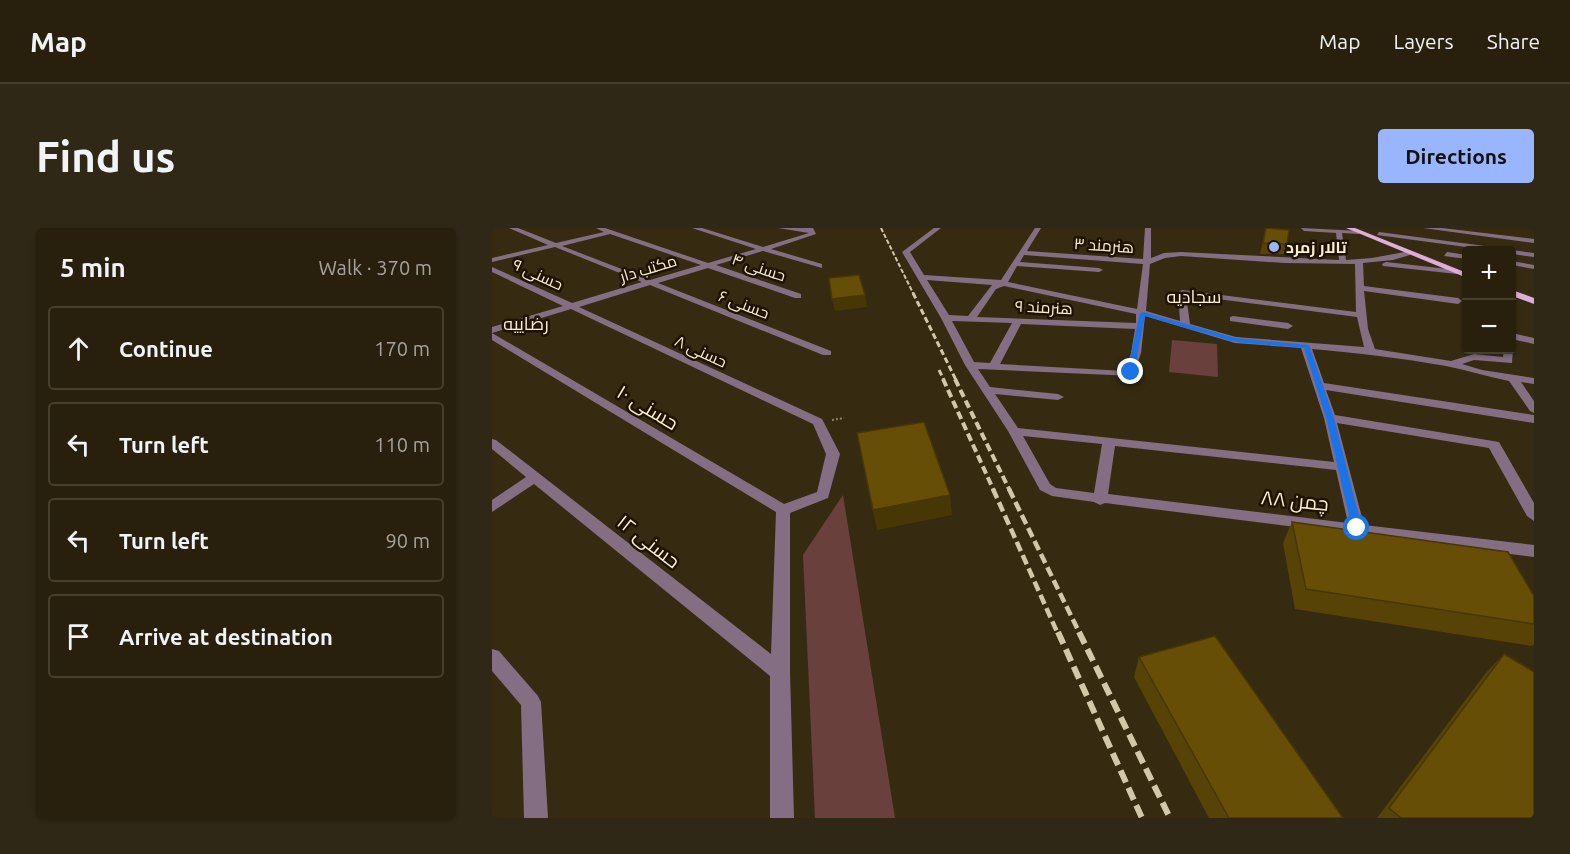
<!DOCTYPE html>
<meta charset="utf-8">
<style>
body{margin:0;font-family:Ubuntu,Cairo,sans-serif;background:#302816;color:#f1f3f6}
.controls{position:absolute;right:18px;top:18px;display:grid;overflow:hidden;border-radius:6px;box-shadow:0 2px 4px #0004}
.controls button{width:54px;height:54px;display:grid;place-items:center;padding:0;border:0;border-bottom:2px solid #443e2e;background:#28200d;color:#f1f3f6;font:30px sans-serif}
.stop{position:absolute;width:18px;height:18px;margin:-14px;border:4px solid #1a73e8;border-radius:50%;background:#fff}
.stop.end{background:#1a73e8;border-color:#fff;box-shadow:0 2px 6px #0008}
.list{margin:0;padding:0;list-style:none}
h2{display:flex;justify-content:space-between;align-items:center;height:78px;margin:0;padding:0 24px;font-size:26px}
h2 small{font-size:20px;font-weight:400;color:#a5a39d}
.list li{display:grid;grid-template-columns:39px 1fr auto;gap:18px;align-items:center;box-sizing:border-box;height:84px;margin:0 12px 12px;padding:0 12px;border:2px solid #443e2e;border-radius:6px}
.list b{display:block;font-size:22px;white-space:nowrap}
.list em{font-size:20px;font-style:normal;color:#a5a39d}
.icon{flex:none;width:33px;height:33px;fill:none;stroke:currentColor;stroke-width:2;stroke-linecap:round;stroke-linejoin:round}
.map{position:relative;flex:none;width:1042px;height:590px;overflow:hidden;border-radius:6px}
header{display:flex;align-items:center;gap:36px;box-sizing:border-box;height:84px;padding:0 30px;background:#28200d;border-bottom:2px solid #443e2e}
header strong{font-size:28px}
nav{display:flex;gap:33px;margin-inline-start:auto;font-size:21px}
.intro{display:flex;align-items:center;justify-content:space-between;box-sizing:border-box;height:144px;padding:0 36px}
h1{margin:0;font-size:42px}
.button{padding:15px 27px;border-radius:6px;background:#99b5fd;color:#111;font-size:21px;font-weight:700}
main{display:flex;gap:36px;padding:0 36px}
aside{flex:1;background:#28200d;border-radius:6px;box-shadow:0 2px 4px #0004}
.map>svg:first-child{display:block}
.green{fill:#69403b}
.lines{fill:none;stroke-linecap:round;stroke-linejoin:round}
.path{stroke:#8d8265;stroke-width:2;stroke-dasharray:2 2;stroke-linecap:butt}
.minor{fill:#846e83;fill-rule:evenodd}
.major{fill:#ddaedb;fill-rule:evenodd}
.rail-far4{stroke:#d4c7a9;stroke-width:2;stroke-dasharray:4.5 2;stroke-linecap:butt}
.rail-far3{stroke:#d4c7a9;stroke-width:3;stroke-dasharray:6 3;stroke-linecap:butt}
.rail-far2{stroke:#d4c7a9;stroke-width:4;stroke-dasharray:8 4;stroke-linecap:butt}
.rail-far1{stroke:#d4c7a9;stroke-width:4.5;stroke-dasharray:10 4.5;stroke-linecap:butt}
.rail{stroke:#d4c7a9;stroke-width:6;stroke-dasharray:13 6;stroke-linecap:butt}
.wall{fill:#584306}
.shaded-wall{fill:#473705}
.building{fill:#664e07;stroke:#473705;stroke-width:1.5}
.route{fill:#1a73e8}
.poi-dot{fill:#99b5fd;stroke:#1d1300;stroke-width:2}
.labels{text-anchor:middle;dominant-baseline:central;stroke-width:5;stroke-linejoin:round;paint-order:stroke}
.far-street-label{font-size:16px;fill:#fdf0d1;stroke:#1d1300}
.far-poi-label{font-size:16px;font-weight:bold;fill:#fdf0d1;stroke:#1d1300;text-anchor:start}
.far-neighbourhood-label{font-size:18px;fill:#fdf0d1;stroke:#1d1300}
.street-label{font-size:20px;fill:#fdf0d1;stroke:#1d1300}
</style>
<header>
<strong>Map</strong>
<nav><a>Map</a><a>Layers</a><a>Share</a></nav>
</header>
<div class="intro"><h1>Find us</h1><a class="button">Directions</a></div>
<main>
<aside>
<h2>5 min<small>Walk · 370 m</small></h2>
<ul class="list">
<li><svg class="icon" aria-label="ahead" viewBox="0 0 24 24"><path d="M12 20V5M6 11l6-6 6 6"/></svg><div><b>Continue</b></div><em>170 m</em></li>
<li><svg class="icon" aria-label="left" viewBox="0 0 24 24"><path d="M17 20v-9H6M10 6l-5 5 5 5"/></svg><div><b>Turn left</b></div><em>110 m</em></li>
<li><svg class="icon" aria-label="left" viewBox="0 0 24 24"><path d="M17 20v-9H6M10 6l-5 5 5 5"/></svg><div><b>Turn left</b></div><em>90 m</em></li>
<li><svg class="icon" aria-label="arrive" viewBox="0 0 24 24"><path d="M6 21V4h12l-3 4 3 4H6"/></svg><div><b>Arrive at destination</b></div></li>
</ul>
</aside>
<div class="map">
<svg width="1042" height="590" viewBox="0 0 1042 590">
<rect width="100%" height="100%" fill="#362b11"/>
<g class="green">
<path d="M680 112 725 116 726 149 677 144Z"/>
<path d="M351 267 403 590H323L311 327Z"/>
</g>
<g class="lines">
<path class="path" d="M340 192 352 190"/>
<g class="minor">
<path d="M17 0H26L64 15 112 4 104 0H113L216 35 264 21 200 0H210L271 19 317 5 286 0H321L324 6 279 21 330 36V40L271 23 224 37 309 66V70H303L216 40 166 55 339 123V127H331L158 57 87 79 330 191 348 226 336 270 298 285V444L302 590H278V448L42 256 0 284V272L34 249 0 221V211L4 212 279 426 284 284 0 112V105L292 276 325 264 334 226 321 196 79 81 0 105V99L71 78 0 44V39L80 75 150 54 63 19 0 34V30L56 17ZM118 6 209 37 158 52 70 18Z"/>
<path d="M442 0H449L418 24 432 47 509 52 543 0H549L535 23 651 31 653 0H659V30L672 25 689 24 847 32 844 5 812 3 809 0 869 3 867 6 850 5 854 32 880 30 918 23V27L901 32 871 35 872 58 966 70 970 73 966 76 872 63 876 101 883 121 959 133 982 126 1011 129 1012 122 1021 120 1020 135 982 132 970 136 990 142 1042 150V156L1029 154 1042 173V185L1038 183 1017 153C996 149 975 142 954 138 909 130 865 125 820 121L832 155 1042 187V195L834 162 843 187 1007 214 1042 275V293L1035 288 997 220 845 195 872 297 1042 317V329L613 275 608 277 602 274 560 268 548 262 516 203 473 137 449 90 410 24ZM532 27 651 36 645 81 516 54 525 38 607 44 611 42 607 40 528 34ZM689 28 793 35 863 36 864 84 690 62 686 64 688 93 654 83 658 36 673 30ZM435 52 500 57 476 88 457 87ZM512 58 644 86V95L485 89 504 61ZM694 67 865 89 872 119 744 109 698 96ZM653 88 743 115 809 120 832 190 842 234 526 200 503 166 566 172 572 169 566 166 498 159 486 141 641 148 649 125ZM460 93 520 95 498 135 482 134ZM529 96 643 101 639 125 633 143 508 136ZM531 208 610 216 602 265 564 260 558 256ZM623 218 844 242 856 295 616 266Z"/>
<path d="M931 0H950L1042 11V15Z"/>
<path d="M887 4 1008 20 1012 22H996L885 7Z"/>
<path d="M1017 22H1020L1042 25V29L1020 26Z"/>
<path d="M955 24 975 27V31L952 28Z"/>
<path d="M1020 33 1042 37V41L1020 37Z"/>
<path d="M894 34 965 42 969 44 965 46 891 38 890 36Z"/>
<path d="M741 88 796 95 801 98 796 101 738 93V89Z"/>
<path d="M1020 105 1042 110V116L1020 111Z"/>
<path d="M0 421 7 423 46 468 49 474 56 590H32L29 477 0 443Z"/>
</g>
<g class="major">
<path d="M854 0H863L975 45V50Z"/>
<path d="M1020 62 1042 70V76L1020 68Z"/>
</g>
<path class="rail-far4" d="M389 0 422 67"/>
<g class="rail-far3">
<path d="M421 65 464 152"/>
<path d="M447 142 452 152"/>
</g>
<g class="rail-far2">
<path d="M451 151 502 263"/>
<path d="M463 151 518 263"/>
</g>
<g class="rail-far1">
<path d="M501 261 566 406"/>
<path d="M517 261 588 406"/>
</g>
<g class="rail">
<path d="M566 404 650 590"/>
<path d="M587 404 678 590"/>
</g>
</g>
<g class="wall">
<path d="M774 0 795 16 792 26H768Z"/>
<path d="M800 294 1042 368V416L1040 418 803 381 791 315Z"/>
<path d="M1012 426 1042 590H885L993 446Z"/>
<path d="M647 429 851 590H717L642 449Z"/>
</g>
<g class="shaded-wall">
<path d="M373 67 375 79 343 83 340 71Z"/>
<path d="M458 267 460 287 385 302 381 282Z"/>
</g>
<g class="building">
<path d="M774 0 797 2 795 16 771 15Z"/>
<path d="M367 47 373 67 340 71 337 50Z"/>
<path d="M432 194 458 267 381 282 365 205Z"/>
<path d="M800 294 1016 324 1042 368V396L814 361Z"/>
<path d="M723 408 851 590H737L647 429Z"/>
<path d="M1012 426 1042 444V590H909L897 580Z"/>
</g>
<path class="route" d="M651 84 744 110 817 117 842 190 870 300 868 302 865 303 860 300 834 190 812 120 743 114 653 88 642 144 639 146 635 144 648 85Z"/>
<circle class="poi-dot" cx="782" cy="19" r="6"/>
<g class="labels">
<g class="far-street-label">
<text transform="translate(612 17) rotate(4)">هنرمند ۳</text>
<text transform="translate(267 39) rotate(19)">حسنی ۴</text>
<text transform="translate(156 40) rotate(-17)">مکتب دار</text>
<text transform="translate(46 46) rotate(25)">حسنی ۹</text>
<text transform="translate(252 76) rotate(21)">حسنی ۶</text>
<text transform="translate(552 79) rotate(3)">هنرمند ۹</text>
<text transform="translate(209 123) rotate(25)">حسنی ۸</text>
</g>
<g class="far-poi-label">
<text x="794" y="19">تالار زمرد</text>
</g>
<g class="far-neighbourhood-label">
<text x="702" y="68">سجادیه</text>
<text x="34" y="95">رضاییه</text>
</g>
<g class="street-label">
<text transform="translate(156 179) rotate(31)">حسنی ۱۰</text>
<text transform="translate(803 272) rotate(6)">چمن ۸۸</text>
<text transform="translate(157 313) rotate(38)">حسنی ۱۲</text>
</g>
</g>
</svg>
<div class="controls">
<button>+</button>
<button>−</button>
</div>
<div class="stop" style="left:865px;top:300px"></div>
<div class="stop end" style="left:639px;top:144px"></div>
</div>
</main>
